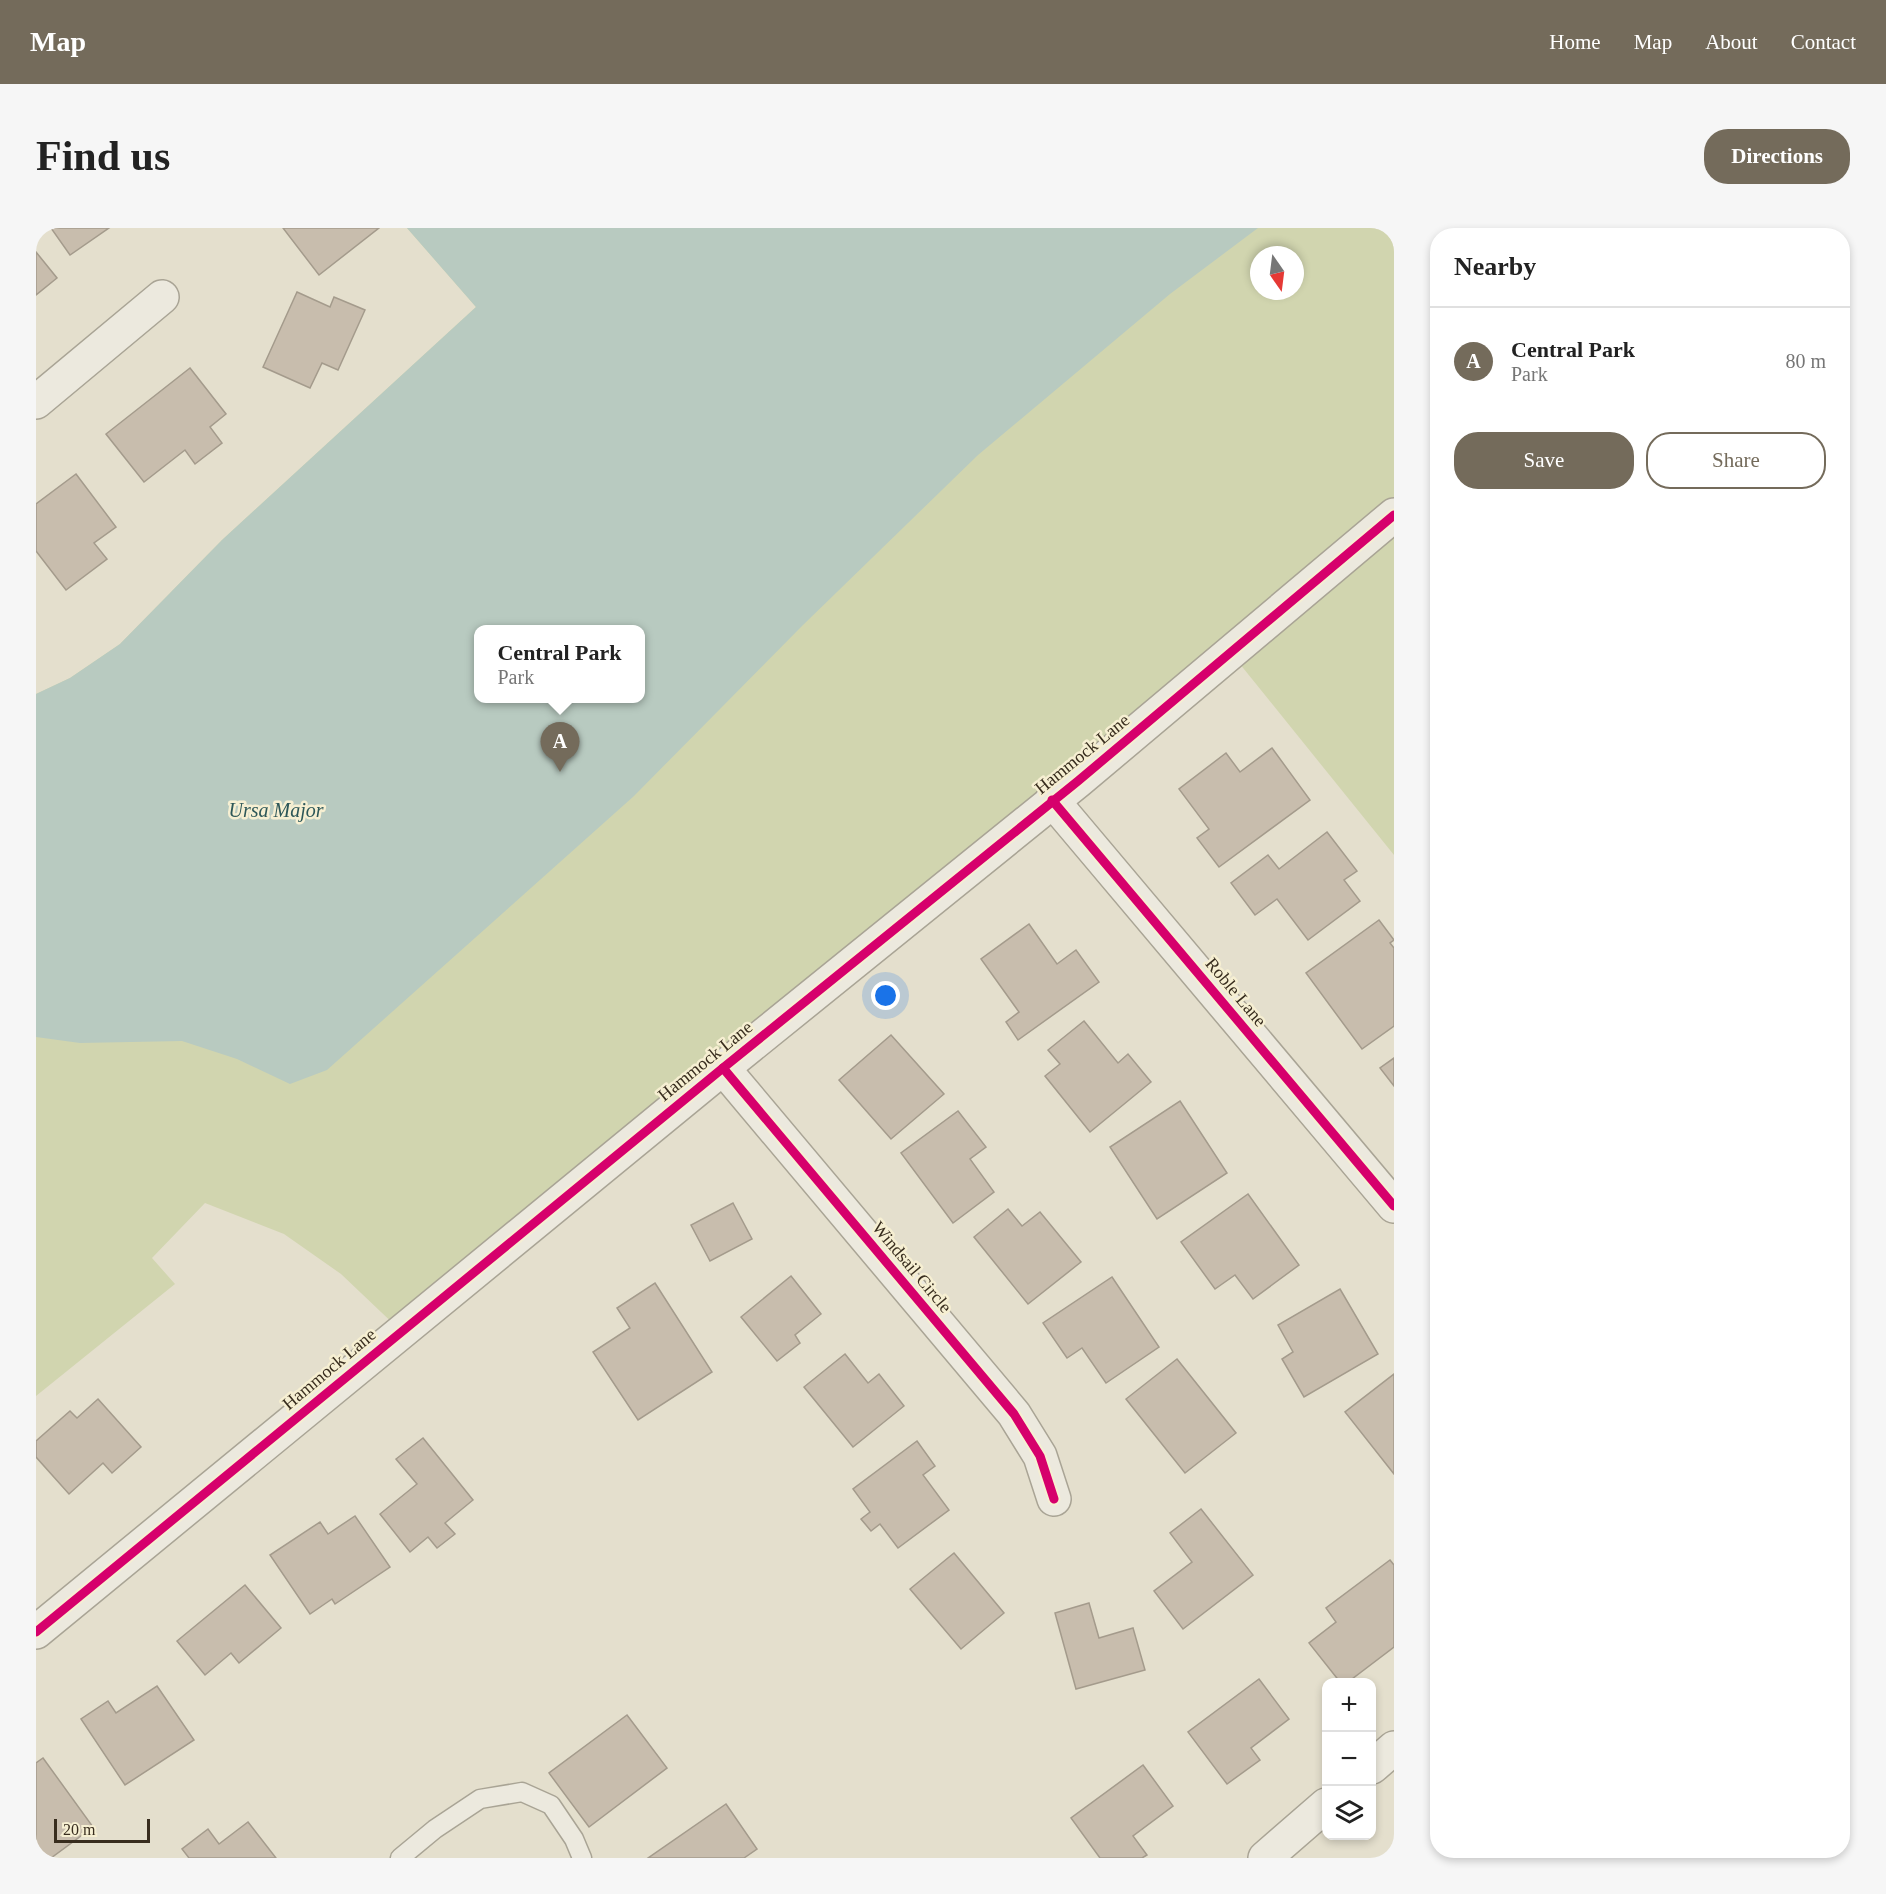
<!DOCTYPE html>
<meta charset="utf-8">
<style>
body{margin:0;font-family:"Times New Roman",serif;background:#f6f6f6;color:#222}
.controls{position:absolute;right:18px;bottom:18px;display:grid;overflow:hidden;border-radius:12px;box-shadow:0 3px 9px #0003}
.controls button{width:54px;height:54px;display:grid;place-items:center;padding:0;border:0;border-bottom:2px solid #e0e0e0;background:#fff;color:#222;font:30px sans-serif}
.compass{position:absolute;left:1214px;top:18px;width:54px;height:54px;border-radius:50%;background:#fff;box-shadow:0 3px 9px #0003;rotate:166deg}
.scale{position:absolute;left:18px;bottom:15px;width:96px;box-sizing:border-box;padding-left:6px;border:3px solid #382d1e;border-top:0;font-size:16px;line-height:21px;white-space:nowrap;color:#382d1e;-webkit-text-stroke:4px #f6efd2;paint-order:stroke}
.you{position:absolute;left:850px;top:768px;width:21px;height:21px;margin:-15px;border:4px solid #fff;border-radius:50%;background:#1a73e8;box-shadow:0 0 0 9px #1a73e833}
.badge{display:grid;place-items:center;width:39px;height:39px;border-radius:50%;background:#746b5b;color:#fff;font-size:20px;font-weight:700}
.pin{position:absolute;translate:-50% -50px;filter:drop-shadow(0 2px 3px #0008)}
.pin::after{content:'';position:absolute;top:32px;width:21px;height:18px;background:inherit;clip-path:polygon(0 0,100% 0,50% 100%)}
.popup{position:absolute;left:438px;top:397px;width:171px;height:78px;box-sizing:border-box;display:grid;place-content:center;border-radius:12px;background:#fff;filter:drop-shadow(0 2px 4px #0005);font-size:20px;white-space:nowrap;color:#767676}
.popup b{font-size:22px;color:#222}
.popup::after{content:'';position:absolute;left:50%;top:100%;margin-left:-12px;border:12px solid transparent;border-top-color:#fff}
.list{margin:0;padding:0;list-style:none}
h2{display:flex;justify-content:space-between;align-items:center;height:78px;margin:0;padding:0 24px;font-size:26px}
h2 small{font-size:20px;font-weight:400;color:#767676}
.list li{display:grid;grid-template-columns:39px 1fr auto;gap:18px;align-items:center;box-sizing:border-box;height:108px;padding:0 24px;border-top:2px solid #e0e0e0}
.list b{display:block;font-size:22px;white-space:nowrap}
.list p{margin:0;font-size:20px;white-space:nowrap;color:#767676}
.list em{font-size:20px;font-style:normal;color:#767676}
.actions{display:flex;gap:12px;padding:18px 24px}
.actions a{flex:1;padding:14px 0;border:2px solid #746b5b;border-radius:24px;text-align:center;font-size:21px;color:#746b5b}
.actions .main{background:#746b5b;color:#fff}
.icon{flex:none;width:33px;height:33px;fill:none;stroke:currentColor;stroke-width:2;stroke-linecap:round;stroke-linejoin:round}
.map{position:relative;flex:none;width:1358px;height:1630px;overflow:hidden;border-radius:24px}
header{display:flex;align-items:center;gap:36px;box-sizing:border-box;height:84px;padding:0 30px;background:#746b5b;color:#fff}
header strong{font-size:28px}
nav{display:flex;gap:33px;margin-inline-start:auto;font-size:21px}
.intro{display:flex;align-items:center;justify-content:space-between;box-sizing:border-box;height:144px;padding:0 36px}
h1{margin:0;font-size:42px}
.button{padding:15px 27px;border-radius:24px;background:#746b5b;color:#fff;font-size:21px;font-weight:700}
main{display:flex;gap:36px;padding:0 36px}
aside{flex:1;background:#fff;border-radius:24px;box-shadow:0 3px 9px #0003}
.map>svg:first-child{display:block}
.green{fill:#d1d5af;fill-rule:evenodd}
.water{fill:#b8cac0;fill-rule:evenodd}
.building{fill:#c8bdad;stroke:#a49b8c;stroke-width:1.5}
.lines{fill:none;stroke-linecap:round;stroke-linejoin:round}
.lane-casing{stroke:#a9a495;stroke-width:21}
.street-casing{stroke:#a9a495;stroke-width:36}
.lane{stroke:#ece9de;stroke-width:18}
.street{stroke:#ece9de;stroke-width:33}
.cycleway-casing{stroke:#f6efd2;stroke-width:13}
.cycleway{stroke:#d6006c;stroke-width:9}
.labels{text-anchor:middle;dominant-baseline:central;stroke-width:5;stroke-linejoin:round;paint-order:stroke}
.street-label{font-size:18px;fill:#382d1e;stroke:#f6efd2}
.water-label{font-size:20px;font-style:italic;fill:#2d5758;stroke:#f6efd2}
</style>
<header>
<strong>Map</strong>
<nav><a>Home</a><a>Map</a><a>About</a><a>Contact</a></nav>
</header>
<div class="intro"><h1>Find us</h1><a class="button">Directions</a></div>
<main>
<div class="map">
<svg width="1358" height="1630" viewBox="0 0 1358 1630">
<rect width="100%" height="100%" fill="#e4dfcd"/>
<path class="green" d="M371 0H1358V627L1195 425 365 1103 305 1046 248 1006 169 975 116 1030 139 1056 0 1168V466L34 450 84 416 186 312 440 79ZM1223 27H1259V63H1223ZM443 402H605V470H443Z"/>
<path class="water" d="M371 0H1222L1134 66 942 227 766 398 598 568 291 842 254 856 201 831 146 813 44 815 0 809V466L34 450 84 416 186 312 440 79ZM443 402H605V470H443Z"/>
<g class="building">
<path d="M15 0H73L34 27Z"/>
<path d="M247 0H343L283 47Z"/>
<path d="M0 24 21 50 0 67Z"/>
<path d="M261 64 294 79 298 69 329 82 302 142 286 135 274 160 227 139Z"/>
<path d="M154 140 190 186 174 199 186 215 159 236 149 222 108 254 70 206Z"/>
<path d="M40 246 80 299 58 315 71 331 30 362 0 323V276Z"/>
<path d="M1236 520 1274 572 1183 639 1161 610 1173 601 1143 561 1190 525 1204 544Z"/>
<path d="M1291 604 1321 643 1308 652 1324 673 1272 712 1241 671 1219 687 1195 655 1232 627 1243 641Z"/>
<path d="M1343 692 1358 712 1354 715 1358 720V798L1326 821 1270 745Z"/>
<path d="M993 696 1021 736 1040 722 1063 754 982 812 970 794 983 784 945 731Z"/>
<path d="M1048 793 1082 835 1092 826 1115 854 1054 904 1009 848 1024 836 1012 822Z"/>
<path d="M855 807 908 866 855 911 803 852Z"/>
<path d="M1358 830V858L1344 840Z"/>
<path d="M1144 873 1191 945 1121 991 1074 919Z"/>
<path d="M922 883 950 919 934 931 958 964 917 995 865 925Z"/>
<path d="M1212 966 1263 1037 1217 1071 1199 1047 1179 1061 1145 1014Z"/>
<path d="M697 975 716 1011 674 1033 655 997Z"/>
<path d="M972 981 986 998 1004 984 1045 1034 992 1076 938 1009Z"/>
<path d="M755 1048 785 1086 759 1107 764 1115 741 1133 705 1089Z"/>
<path d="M1076 1049 1123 1119 1070 1155 1046 1120 1031 1130 1007 1095Z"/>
<path d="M619 1055 676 1144 602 1192 557 1124 594 1100 581 1080Z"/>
<path d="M1304 1061 1342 1126 1268 1169 1246 1131 1257 1124 1242 1097Z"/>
<path d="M809 1126 832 1155 843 1146 868 1178 817 1219 768 1159Z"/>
<path d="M1141 1131 1200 1205 1149 1245 1090 1171Z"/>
<path d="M1358 1146V1246L1309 1184Z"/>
<path d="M62 1171 105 1219 76 1245 67 1235 33 1266 0 1229V1213L34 1183 41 1190Z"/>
<path d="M387 1210 437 1272 409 1295 419 1306 401 1320 392 1309 374 1324 344 1286 381 1256 360 1231Z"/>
<path d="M881 1213 899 1238 887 1247 913 1282 862 1320 844 1296 835 1303 825 1291 834 1284 817 1261Z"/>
<path d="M1165 1281 1217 1347 1147 1401 1118 1363 1156 1334 1134 1305Z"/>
<path d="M319 1288 354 1339 299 1376 296 1371 274 1386 234 1327 284 1294 292 1306Z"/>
<path d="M918 1325 968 1385 925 1421 874 1361Z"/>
<path d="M1354 1332 1358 1337V1419L1312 1454H1304L1273 1415 1300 1394 1290 1380Z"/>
<path d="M209 1357 245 1400 203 1435 195 1425 169 1447 141 1413Z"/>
<path d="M1053 1375 1063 1410 1097 1400 1109 1442 1040 1461 1019 1385Z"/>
<path d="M1223 1451 1253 1491 1215 1520 1224 1532 1191 1556 1152 1504Z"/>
<path d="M121 1458 158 1512 89 1557 45 1491 72 1473 80 1485Z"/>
<path d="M591 1487 631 1540 553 1599 513 1545Z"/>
<path d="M7 1530 57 1599 15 1630H0V1535Z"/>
<path d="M1107 1537 1137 1578 1097 1608 1111 1627 1106 1630H1064L1035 1590Z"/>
<path d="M690 1576 721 1621 708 1630H612Z"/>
<path d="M212 1594 240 1630H153L146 1621 172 1601 183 1616Z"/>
</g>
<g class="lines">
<defs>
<path id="lane" d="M364 1630 399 1601 444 1571 486 1564 515 1577 538 1611 546 1630"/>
<g id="street">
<path d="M0 174 126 69"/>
<path d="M1016 572 1358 978"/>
<path d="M687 840 978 1186 1004 1228 1018 1271"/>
<path d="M0 1404 687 840 1042 553 1358 287"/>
<path d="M1336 1539 1358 1520"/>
<path d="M1229 1630 1290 1577"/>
</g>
</defs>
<use href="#lane" class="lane-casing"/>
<use href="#street" class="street-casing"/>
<use href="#lane" class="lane"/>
<use href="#street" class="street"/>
<defs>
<g id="cycleway">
<path d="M1016 572 1358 978"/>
<path d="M687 840 978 1186 1004 1228 1018 1271"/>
<path d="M0 1404 687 840 1042 553 1358 287"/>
</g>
</defs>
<use href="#cycleway" class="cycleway-casing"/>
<use href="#cycleway" class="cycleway"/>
</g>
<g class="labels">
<g class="street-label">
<text transform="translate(1046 526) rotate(-39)">Hammock Lane</text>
<text transform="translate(1200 764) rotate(50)">Roble Lane</text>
<text transform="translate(669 833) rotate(-39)">Hammock Lane</text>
<text transform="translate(876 1039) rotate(50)">Windsail Circle</text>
<text transform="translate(293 1141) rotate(-40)">Hammock Lane</text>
</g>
<g class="water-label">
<text x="240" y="582">Ursa Major</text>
</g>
</g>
</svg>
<div class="controls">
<button>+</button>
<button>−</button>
<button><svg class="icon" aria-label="layers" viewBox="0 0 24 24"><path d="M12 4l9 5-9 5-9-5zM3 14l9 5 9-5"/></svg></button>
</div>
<svg class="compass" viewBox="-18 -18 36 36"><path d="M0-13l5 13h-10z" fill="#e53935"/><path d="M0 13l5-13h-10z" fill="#767676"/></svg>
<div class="scale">20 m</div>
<div class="you"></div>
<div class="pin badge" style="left:524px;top:544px">A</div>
<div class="popup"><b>Central Park</b>Park</div>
</div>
<aside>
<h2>Nearby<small></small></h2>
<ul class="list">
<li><span class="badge">A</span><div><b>Central Park</b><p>Park</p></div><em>80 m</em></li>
</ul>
<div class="actions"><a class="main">Save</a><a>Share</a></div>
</aside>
</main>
